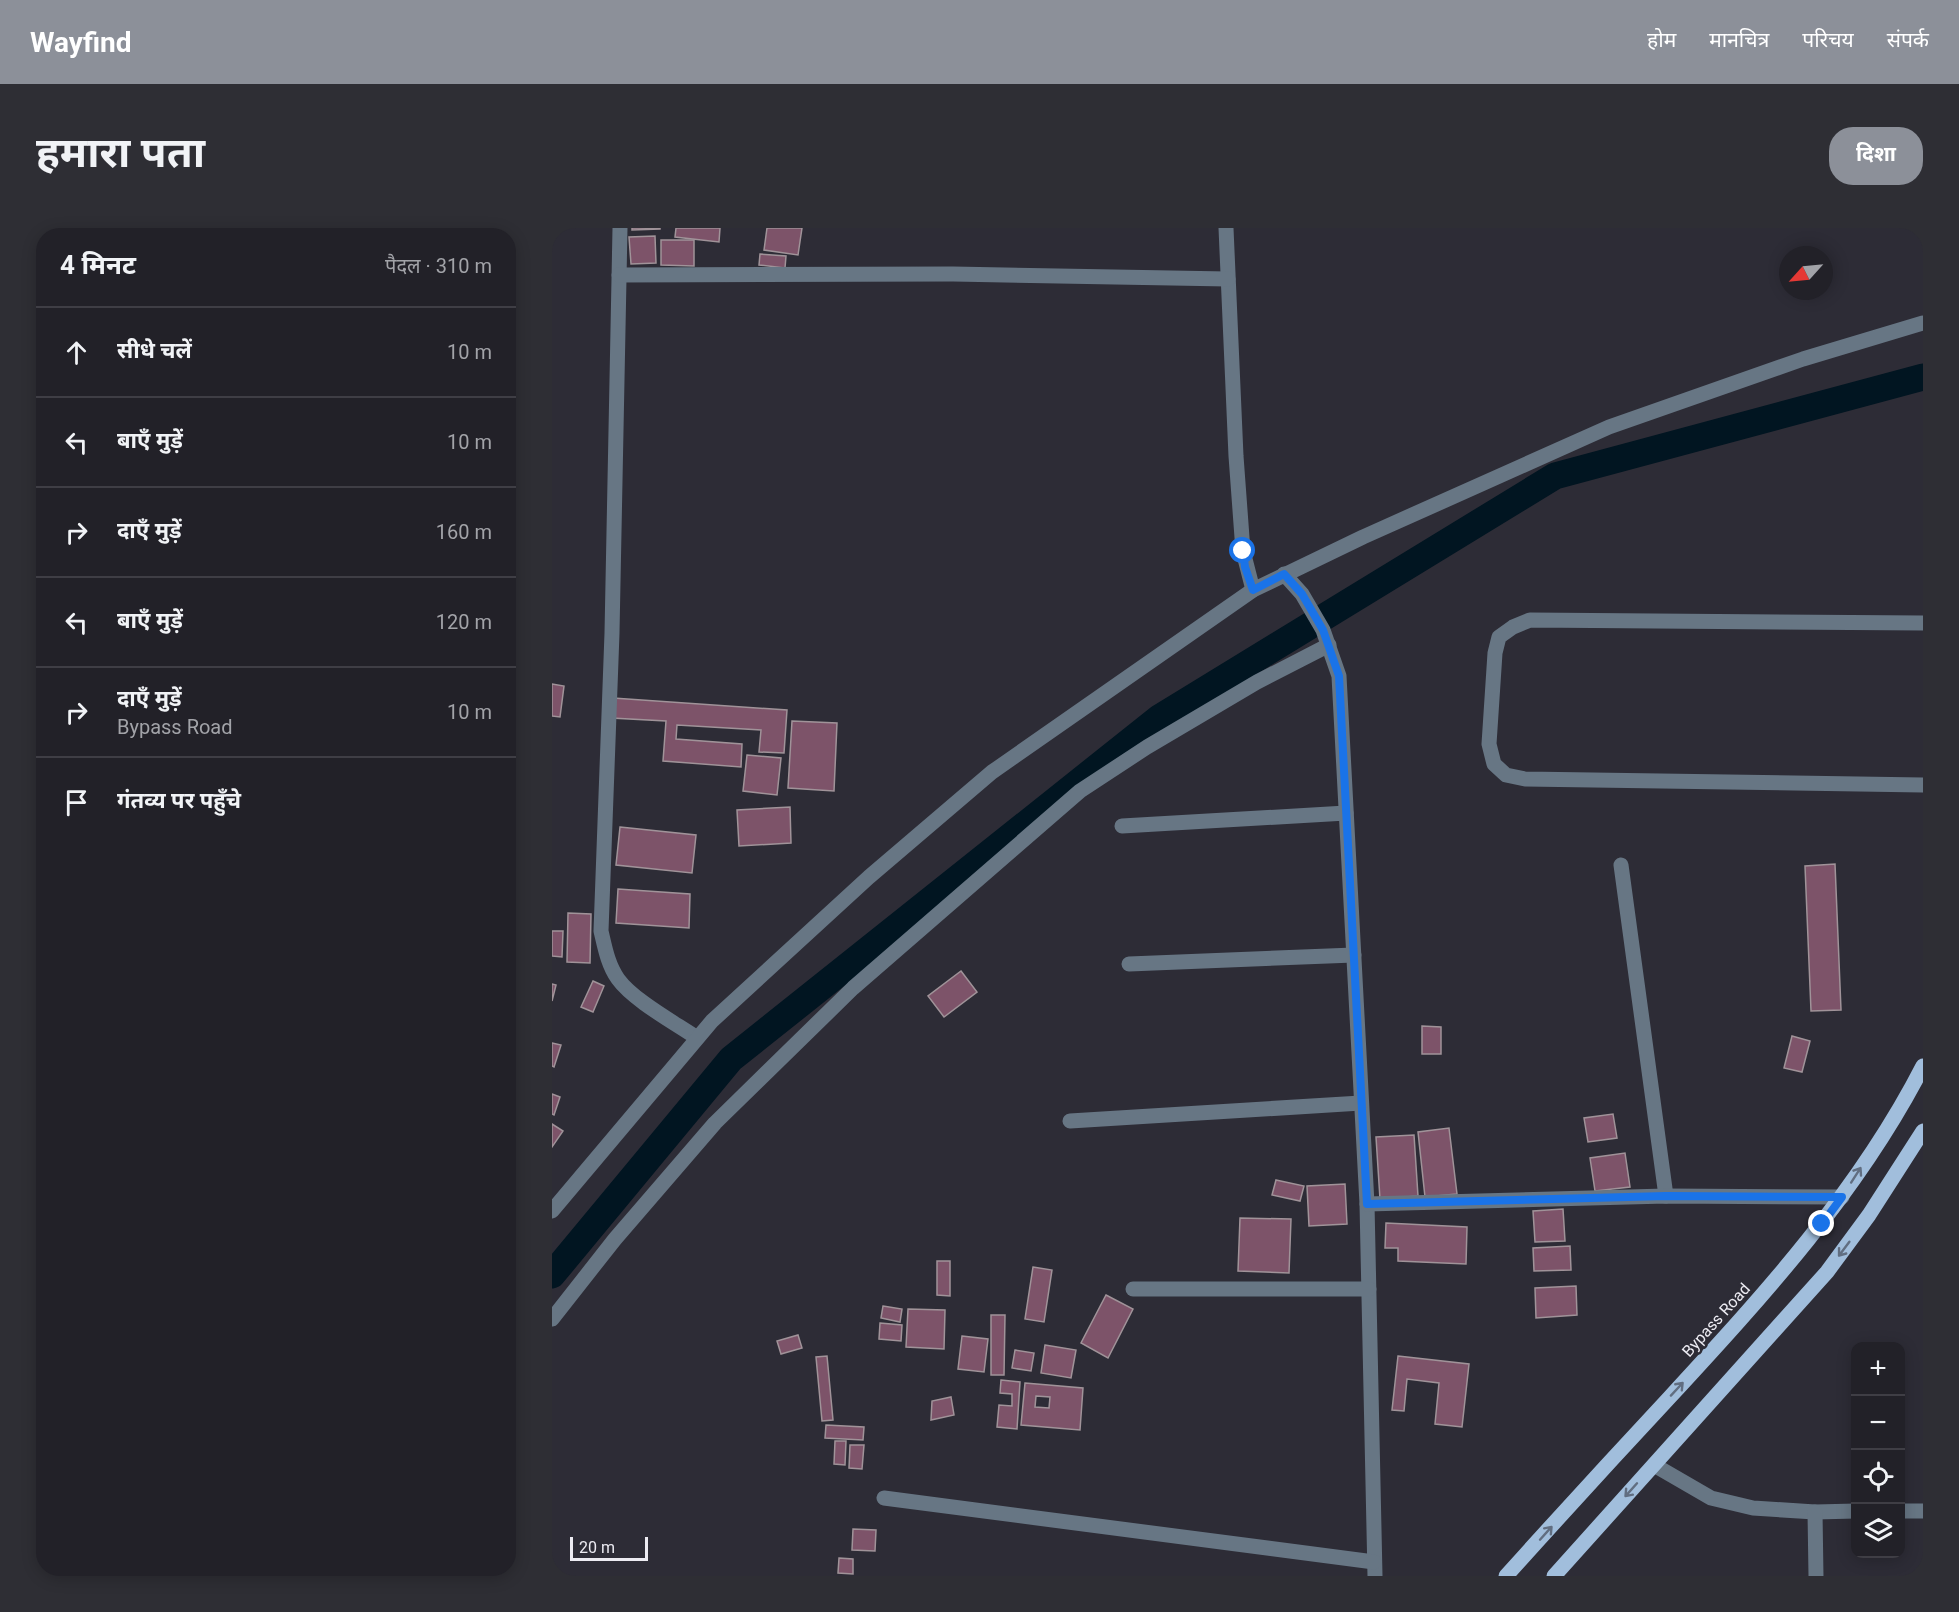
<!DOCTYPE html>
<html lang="hi">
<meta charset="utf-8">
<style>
body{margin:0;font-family:Roboto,"Noto Sans Devanagari",sans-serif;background:#2e2e34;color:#f1f3f6}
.controls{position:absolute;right:18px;bottom:18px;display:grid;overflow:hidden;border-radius:12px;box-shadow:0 3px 15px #0003}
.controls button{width:54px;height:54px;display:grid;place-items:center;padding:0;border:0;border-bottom:2px solid #3f3e45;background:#222128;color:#f1f3f6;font:30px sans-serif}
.compass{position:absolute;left:1227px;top:18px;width:54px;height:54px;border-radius:50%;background:#222128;box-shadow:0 3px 15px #0003;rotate:243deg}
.scale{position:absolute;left:18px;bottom:15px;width:78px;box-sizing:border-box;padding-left:6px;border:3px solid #ecebf2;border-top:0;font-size:16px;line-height:21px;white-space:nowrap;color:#ecebf2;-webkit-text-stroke:4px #2d2c36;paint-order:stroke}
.stop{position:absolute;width:18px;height:18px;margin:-14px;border:4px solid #1a73e8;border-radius:50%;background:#fff}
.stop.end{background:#1a73e8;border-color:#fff;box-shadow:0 2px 6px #0008}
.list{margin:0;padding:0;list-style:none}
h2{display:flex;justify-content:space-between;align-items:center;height:78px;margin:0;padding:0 24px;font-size:26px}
h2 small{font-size:20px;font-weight:400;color:#a2a3a8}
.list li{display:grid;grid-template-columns:39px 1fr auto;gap:18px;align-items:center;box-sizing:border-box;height:90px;padding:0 24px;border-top:2px solid #3f3e45}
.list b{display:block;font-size:22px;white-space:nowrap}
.list p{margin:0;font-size:20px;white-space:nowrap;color:#a2a3a8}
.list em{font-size:20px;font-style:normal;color:#a2a3a8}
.icon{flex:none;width:33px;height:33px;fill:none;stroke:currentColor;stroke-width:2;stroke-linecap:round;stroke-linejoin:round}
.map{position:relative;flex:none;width:1371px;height:1348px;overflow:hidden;border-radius:24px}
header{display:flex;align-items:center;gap:36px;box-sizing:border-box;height:84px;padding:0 30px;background:#8c9099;color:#fff}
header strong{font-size:28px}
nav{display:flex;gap:33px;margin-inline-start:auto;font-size:21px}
.intro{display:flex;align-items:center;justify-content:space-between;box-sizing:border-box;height:144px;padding:0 36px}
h1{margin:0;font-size:42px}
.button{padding:15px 27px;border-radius:24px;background:#8c9099;color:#fff;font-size:21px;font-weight:700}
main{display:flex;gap:36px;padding:0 36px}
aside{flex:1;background:#222128;border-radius:24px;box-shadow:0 3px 15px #0003}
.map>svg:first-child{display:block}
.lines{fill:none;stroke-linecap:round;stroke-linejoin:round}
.canal{stroke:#011521;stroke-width:27}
.building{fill:#7d5369;stroke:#a09399;stroke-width:1.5;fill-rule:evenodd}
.minor{stroke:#677684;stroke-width:15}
.major{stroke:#a1bedc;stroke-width:15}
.oneway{stroke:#616e81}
.route{stroke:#1a73e8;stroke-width:8}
.labels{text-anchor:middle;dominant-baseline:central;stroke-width:5;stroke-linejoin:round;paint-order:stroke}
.street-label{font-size:16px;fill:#ecebf2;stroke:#2d2c36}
</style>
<header>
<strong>Wayfind</strong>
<nav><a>होम</a><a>मानचित्र</a><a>परिचय</a><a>संपर्क</a></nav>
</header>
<div class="intro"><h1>हमारा पता</h1><a class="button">दिशा</a></div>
<main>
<aside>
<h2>4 मिनट<small>पैदल · 310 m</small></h2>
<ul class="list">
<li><svg class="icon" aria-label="ahead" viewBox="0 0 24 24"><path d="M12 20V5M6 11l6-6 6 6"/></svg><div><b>सीधे चलें</b></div><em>10 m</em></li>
<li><svg class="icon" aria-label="left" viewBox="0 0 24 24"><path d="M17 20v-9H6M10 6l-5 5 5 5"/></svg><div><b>बाएँ मुड़ें</b></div><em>10 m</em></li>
<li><svg class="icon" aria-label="right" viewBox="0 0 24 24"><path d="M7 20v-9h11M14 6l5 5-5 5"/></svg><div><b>दाएँ मुड़ें</b></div><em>160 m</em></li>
<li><svg class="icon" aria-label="left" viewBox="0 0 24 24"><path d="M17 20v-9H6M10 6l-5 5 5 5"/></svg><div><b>बाएँ मुड़ें</b></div><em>120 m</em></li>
<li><svg class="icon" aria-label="right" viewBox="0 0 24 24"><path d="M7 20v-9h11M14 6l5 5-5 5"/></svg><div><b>दाएँ मुड़ें</b><p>Bypass Road</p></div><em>10 m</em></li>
<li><svg class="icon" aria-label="arrive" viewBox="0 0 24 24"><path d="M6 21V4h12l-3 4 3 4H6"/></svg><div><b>गंतव्य पर पहुँचे</b></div></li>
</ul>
</aside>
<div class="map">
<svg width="1371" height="1348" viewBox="0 0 1371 1348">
<rect width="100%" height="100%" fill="#2d2c36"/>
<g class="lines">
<path class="canal" d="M0 1047 179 831 607 490 1003 248 1371 149"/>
</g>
<g class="building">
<path d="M80 0H108V1L80 2Z"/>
<path d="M124 0H168L167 14 123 9Z"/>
<path d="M215 0H250L246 27 212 22Z"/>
<path d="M103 8 104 35 79 36 77 9Z"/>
<path d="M109 12H142V38L109 37Z"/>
<path d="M208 26 234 28 233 40 207 37Z"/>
<path d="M0 456 12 458 8 489 0 488Z"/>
<path d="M61 470 235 482 232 525 207 524 209 502 125 497 124 511 190 516 189 539 111 533 114 493 59 490Z"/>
<path d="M240 493 285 495 282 563 236 560Z"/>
<path d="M195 527 229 530 225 567 191 563Z"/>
<path d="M238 579 239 615 187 618 185 582Z"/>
<path d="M68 599 144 607 140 645 64 637Z"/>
<path d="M1283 636 1289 782 1259 783 1253 638Z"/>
<path d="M66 661 138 666 137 700 64 695Z"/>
<path d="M16 685 39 686 38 735 15 734Z"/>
<path d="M0 703H11L10 729 0 728Z"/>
<path d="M409 743 425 764 392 789 376 768Z"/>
<path d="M41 753 52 758 41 784 29 779Z"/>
<path d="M0 756 4 757 0 773Z"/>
<path d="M870 798 889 799V826H870Z"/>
<path d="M1240 808 1258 813 1250 844 1232 840Z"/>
<path d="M0 815 9 817 2 839 0 838Z"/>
<path d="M0 866 8 869 2 887 0 886Z"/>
<path d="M1061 886 1065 910 1036 914 1032 890Z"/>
<path d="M0 896 11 903 0 919Z"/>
<path d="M897 900 905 966 873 969 866 904Z"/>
<path d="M862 907 866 968 828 971 824 909Z"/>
<path d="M1073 925 1078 959 1043 963 1038 930Z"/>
<path d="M724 952 752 958 748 973 720 967Z"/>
<path d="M793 956 795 996 757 998 755 958Z"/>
<path d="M1011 981 1013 1013 983 1014 981 983Z"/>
<path d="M688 990 739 991 737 1045 686 1043Z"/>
<path d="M834 995 915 999 914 1036 846 1033V1020H833Z"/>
<path d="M1018 1018 1019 1042 982 1043 981 1020Z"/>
<path d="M385 1033H398V1068L385 1067Z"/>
<path d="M481 1039 500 1042 492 1094 473 1091Z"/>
<path d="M1024 1058 1025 1087 984 1090 983 1060Z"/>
<path d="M554 1067 581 1081 556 1130 529 1115Z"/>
<path d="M331 1078 350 1081 348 1094 329 1090Z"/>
<path d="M356 1081 393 1082 392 1121 354 1119Z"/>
<path d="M439 1087H453L452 1147H439Z"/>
<path d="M328 1095 350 1097 349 1113 327 1111Z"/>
<path d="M246 1107 250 1120 229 1126 225 1113Z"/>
<path d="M410 1108 436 1111 432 1144 406 1141Z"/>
<path d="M493 1117 524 1122 519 1150 489 1145Z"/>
<path d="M463 1122 482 1125 479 1143 460 1140Z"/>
<path d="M275 1128 281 1192 270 1193 264 1129Z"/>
<path d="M846 1128 917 1136 910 1199 883 1196 887 1155 855 1151 852 1183 840 1182Z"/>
<path d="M449 1152 468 1154 465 1201 445 1199 447 1177 460 1178V1166L448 1165Z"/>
<path d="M473 1155 531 1160 528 1202 469 1197ZM484 1168 498 1169 497 1180 483 1179Z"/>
<path d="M399 1169 402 1187 379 1192 380 1173Z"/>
<path d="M274 1197 312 1199 311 1212 273 1210Z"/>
<path d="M283 1213H294L293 1237 282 1236Z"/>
<path d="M298 1217H312L310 1241 297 1240Z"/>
<path d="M301 1301 324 1302 323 1323 300 1322Z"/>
<path d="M287 1330 301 1331V1346L286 1345Z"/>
</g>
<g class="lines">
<g class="minor">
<path d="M68 0 60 405 49 703C53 720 56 737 66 751 81 772 123 795 145 810"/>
<path d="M674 0 684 228 691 323 701 362"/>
<path d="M67 47 401 46 676 51"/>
<path d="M732 346 750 366 771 402 787 448 815 976 823 1348"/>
<path d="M1371 395 978 392 961 399 947 409 943 425 937 516 942 536 954 547 973 551 1371 557"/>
<path d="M570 598 794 585"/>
<path d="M1069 637 1114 968"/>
<path d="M577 736 802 727"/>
<path d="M518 893 809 875"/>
<path d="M815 976 1114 968 1290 969"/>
<path d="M0 983 160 793 317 649 440 544 701 362 811 309 1057 199 1251 131 1371 95"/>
<path d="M581 1061H817"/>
<path d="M0 1091 63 1011 163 895 301 760 528 563 595 519 705 454 777 417"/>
<path d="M1102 1237 1159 1270 1201 1280 1263 1284 1304 1283"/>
<path d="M332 1270 822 1334"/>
<path d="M1348 1283H1371"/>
<path d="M1263 1284 1264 1348"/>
</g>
<g class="major">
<path d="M954 1348C1008 1288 1062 1229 1117 1170 1212 1067 1307 963 1371 838"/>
<path d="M1002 1348 1275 1044 1317 987 1371 903"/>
</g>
</g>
<defs><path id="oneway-shaft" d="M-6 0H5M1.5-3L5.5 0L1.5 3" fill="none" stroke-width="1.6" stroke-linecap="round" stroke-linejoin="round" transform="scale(1.5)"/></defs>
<g class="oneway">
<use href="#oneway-shaft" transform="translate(1304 947) rotate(-57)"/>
<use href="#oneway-shaft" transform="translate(1292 1021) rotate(127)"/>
<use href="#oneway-shaft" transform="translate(1125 1161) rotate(-47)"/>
<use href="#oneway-shaft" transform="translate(1079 1262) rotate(132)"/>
<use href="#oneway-shaft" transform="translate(994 1305) rotate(-48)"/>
</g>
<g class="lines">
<path class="route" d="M691 323 693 339 701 362 732 346 750 366 771 402 787 448 815 976 1114 968 1290 969 1270 996"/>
</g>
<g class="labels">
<g class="street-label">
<text transform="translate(1164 1092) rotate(-48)">Bypass Road</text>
</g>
</g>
</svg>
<div class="controls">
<button>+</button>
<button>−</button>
<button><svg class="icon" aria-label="locate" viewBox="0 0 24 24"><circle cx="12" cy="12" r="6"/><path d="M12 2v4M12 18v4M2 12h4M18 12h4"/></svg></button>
<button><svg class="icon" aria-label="layers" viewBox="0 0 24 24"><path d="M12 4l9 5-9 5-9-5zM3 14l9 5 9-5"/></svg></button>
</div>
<svg class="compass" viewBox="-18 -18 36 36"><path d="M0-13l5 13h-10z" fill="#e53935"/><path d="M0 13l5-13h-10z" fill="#a2a3a8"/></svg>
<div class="scale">20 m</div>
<div class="stop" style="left:691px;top:323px"></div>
<div class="stop end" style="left:1270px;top:996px"></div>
</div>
</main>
